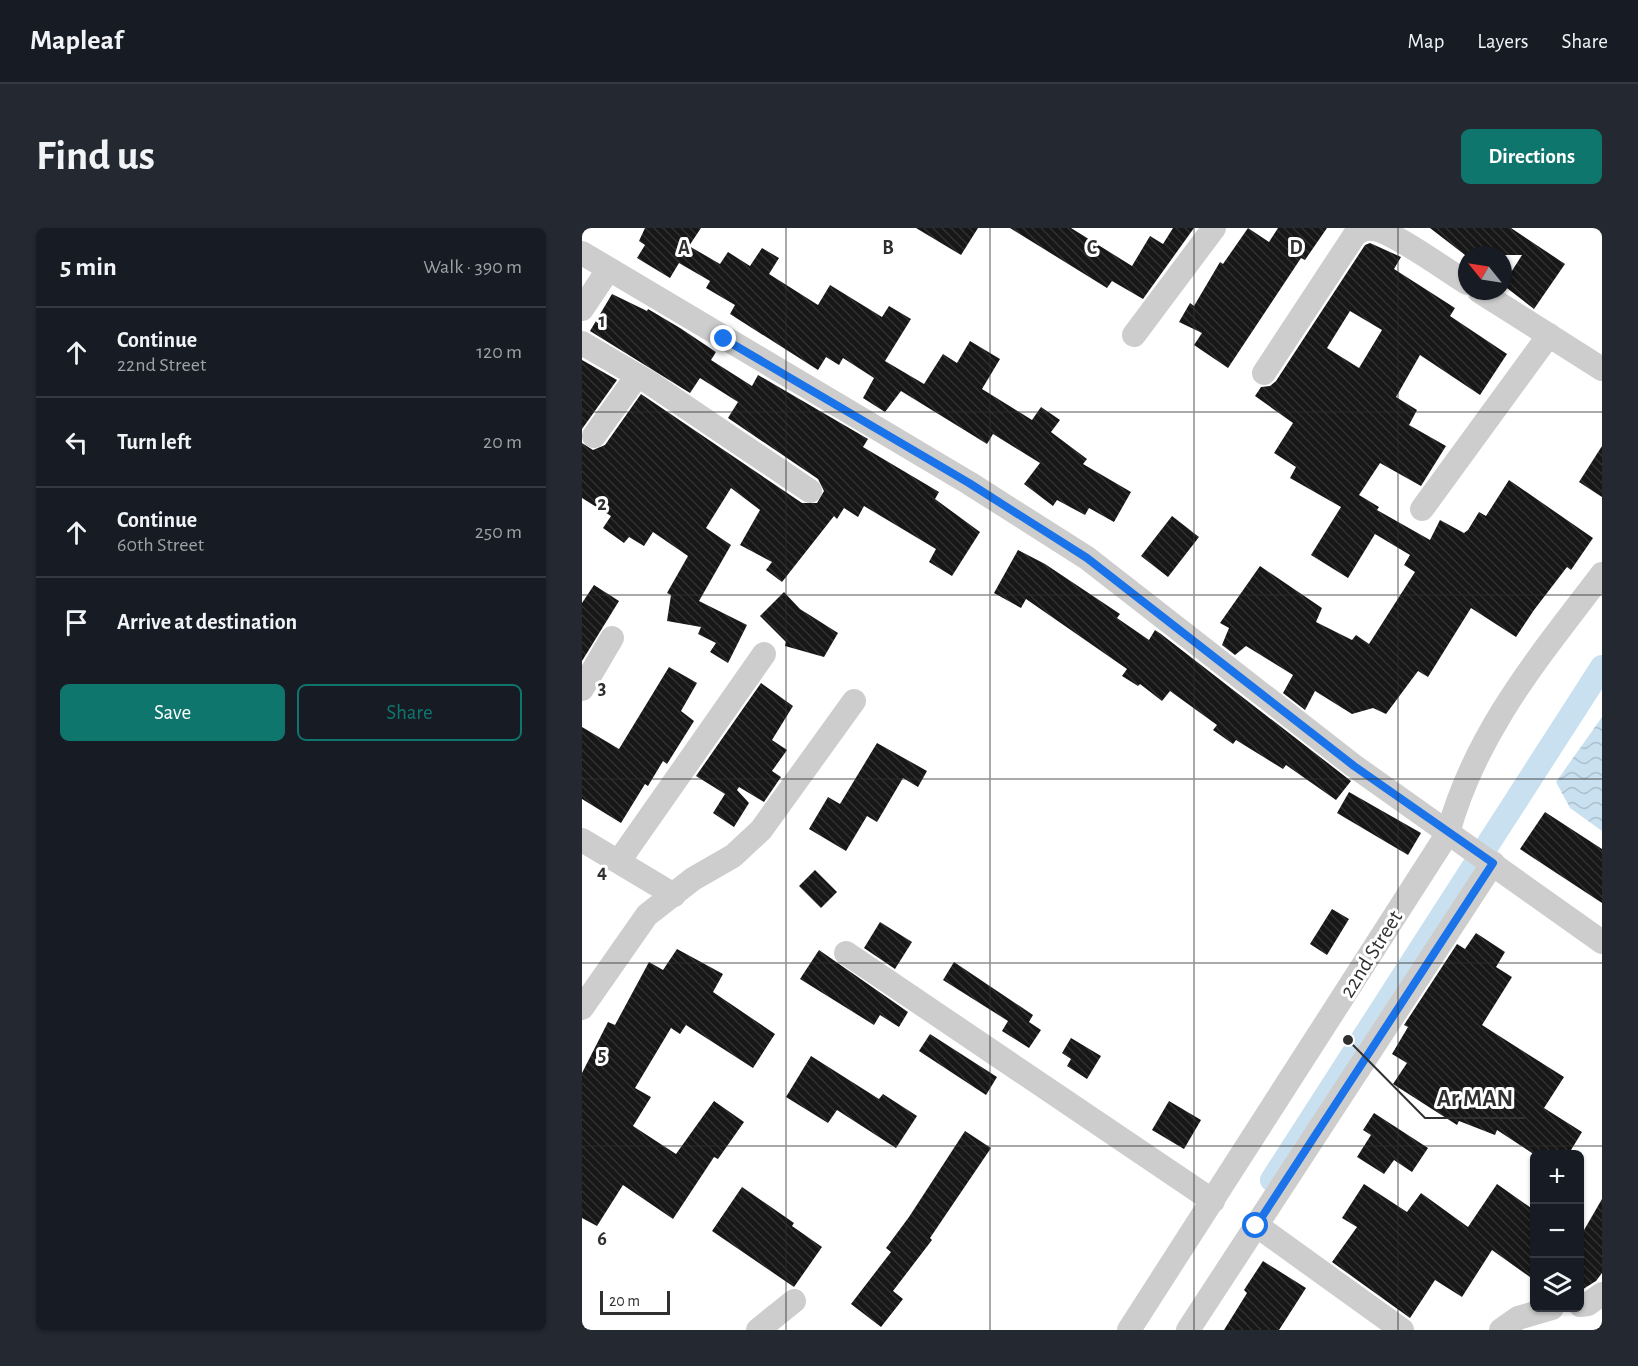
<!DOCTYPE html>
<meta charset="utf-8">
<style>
body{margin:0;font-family:"Alegreya Sans",sans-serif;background:#242831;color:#f1f3f6}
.controls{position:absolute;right:18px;bottom:18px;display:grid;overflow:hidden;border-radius:9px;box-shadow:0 2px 4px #0004}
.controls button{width:54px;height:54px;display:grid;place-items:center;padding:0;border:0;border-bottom:2px solid #363941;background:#171b24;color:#f1f3f6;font:30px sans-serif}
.compass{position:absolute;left:876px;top:18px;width:54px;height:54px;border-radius:50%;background:#171b24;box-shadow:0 2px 4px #0004;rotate:300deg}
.scale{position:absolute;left:18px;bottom:15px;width:70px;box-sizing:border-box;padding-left:6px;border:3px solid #303030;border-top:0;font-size:16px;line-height:21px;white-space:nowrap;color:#303030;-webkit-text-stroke:4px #fff;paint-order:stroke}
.stop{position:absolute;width:18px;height:18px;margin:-14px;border:4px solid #1a73e8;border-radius:50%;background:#fff}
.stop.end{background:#1a73e8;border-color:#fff;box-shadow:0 2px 6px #0008}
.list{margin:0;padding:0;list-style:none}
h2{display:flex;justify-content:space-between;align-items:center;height:78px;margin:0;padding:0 24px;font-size:26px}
h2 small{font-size:20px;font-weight:400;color:#9ea1a6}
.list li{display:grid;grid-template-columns:39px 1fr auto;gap:18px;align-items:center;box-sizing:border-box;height:90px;padding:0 24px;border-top:2px solid #363941}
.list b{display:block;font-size:22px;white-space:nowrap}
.list p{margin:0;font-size:20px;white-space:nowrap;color:#9ea1a6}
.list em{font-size:20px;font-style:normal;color:#9ea1a6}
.actions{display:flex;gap:12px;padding:18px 24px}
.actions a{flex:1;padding:14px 0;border:2px solid #0f766e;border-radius:9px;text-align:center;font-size:21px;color:#0f766e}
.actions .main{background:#0f766e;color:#fff}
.icon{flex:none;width:33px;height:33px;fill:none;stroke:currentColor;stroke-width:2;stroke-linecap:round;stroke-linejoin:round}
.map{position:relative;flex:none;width:1020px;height:1102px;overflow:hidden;border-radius:9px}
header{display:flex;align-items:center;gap:36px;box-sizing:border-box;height:84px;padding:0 30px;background:#171b24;border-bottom:2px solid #363941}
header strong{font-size:28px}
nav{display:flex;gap:33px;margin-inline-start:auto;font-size:21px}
.intro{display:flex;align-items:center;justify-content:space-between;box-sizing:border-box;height:144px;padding:0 36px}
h1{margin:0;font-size:42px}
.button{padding:15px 27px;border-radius:9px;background:#0f766e;color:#fff;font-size:21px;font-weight:700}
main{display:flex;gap:36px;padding:0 36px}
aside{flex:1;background:#171b24;border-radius:9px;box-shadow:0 2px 4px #0004}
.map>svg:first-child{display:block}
.water{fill:url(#water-waves)}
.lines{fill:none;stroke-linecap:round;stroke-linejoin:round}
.canal{stroke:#c8e0ef;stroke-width:24}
.building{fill:url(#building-back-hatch);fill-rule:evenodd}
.street{stroke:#cdcdcd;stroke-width:24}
.route{stroke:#1a73e8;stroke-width:8}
.grid{fill:none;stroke:#303030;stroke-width:1.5;stroke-opacity:0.55}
.labels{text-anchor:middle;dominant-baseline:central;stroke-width:6;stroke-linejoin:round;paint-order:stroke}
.street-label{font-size:22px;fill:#303030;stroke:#fff}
.grid-label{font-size:20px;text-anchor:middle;font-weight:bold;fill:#303030;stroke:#fff;stroke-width:6;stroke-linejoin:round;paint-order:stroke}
.leader{fill:none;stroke:#303030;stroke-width:2}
.callout-dot{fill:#303030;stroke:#fff;stroke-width:2}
.callout-label{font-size:24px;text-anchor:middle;font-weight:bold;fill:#303030;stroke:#fff;stroke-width:6;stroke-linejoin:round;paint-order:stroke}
</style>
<header>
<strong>Mapleaf</strong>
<nav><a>Map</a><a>Layers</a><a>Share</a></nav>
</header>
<div class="intro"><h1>Find us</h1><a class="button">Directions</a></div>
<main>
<aside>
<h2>5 min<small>Walk · 390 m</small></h2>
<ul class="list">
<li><svg class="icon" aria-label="ahead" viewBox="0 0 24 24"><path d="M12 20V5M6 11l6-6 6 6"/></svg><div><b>Continue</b><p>22nd Street</p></div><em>120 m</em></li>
<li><svg class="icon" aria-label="left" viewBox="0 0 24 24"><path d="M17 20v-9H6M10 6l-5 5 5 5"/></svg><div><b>Turn left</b></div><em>20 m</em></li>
<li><svg class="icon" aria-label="ahead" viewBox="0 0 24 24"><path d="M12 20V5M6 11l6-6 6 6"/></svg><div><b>Continue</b><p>60th Street</p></div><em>250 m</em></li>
<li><svg class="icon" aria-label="arrive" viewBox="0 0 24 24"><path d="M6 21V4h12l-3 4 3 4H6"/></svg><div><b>Arrive at destination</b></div></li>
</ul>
<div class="actions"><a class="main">Save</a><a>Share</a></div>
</aside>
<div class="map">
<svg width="1020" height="1102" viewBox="0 0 1020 1102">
<defs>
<pattern id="water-waves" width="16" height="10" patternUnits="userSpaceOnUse" patternTransform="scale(1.5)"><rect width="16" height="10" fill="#c8e0ef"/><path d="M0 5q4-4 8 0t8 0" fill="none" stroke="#acc0cd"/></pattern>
<pattern id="building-back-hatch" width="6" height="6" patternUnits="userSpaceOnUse" patternTransform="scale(1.5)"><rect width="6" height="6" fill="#171717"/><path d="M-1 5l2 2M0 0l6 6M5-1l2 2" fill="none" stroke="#303030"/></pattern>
</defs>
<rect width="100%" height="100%" fill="#fff"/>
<path class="water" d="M1020 489V603L988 580 974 554Z"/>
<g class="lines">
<path class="canal" d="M690 952 1020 439"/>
</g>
<g class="building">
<path d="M63 0H119L107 18 138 36 146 24 168 38 180 20 197 30 187 46 236 77 248 57 300 89 307 78 329 91 303 133 342 156 361 126 375 135 388 113 418 131 400 161 450 192 459 179 478 192 469 204 505 231 501 236 549 264 532 294 507 280 503 287 475 272 471 278 442 256 458 235 411 206 405 216 319 163 303 184 281 170 292 150 261 130 257 137 244 129 236 142 148 86 153 77 124 60 128 53 97 35 88 50 55 30 63 17 57 13Z"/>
<path d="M334 0H396L379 27Z"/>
<path d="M428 0H489L550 38 568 8 581 16 591 0H612L561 71 530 53 525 60Z"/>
<path d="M666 0 687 14 696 0H745L723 32 719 30 646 140 612 117 620 105 597 94 608 75 612 78 638 34 641 36Z"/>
<path d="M848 0H929L983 36 952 81 921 57 940 27H883Z"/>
<path d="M788 15 819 29 812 41 873 80 868 88 925 126 898 167 838 127 814 169 835 182 827 197 864 218 839 258 798 235 777 267 797 279 795 282 848 312 858 292 882 305 886 302 897 284 904 288 927 252 1011 310 989 342 985 339 952 382 934 409 889 380 846 449 836 443 804 486 791 480 770 486 733 463 723 482 701 465 711 447 664 418 653 427 640 417 647 400 638 395 678 338 740 380 734 394 770 412 774 407 787 416 833 344 822 337 828 327 793 306 766 350 729 327 759 279 708 250 714 239 692 225 711 195 673 168 679 159 688 158 694 153 783 17ZM768 83 800 102 777 140 745 120Z"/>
<path d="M30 66 65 83 66 81 98 100 134 124 129 132 170 158 176 147 286 211 281 219 357 264 353 271 398 304 370 348 347 334 354 321 282 278 276 289 262 280 255 291 252 288 200 354 184 342 190 334 158 317 178 282 149 260 124 300 149 317 117 373 165 397 146 435 128 424 134 415 116 406 119 399 85 393 89 367 85 365 106 328 71 304 62 318 47 309 42 315 21 300 29 288 0 270V215L11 222 23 217 59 166 220 275H235L242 263 236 251 146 190 156 174 118 150 108 165 8 103Z"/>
<path d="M0 132 35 152 0 201Z"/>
<path d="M1020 218V269L997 254Z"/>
<path d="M590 288 617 309 586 349 559 328Z"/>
<path d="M436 322 463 336 538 386 535 390 567 412 573 402 579 406 769 553 754 572 704 537 701 541 654 512 651 516 631 502 635 497 588 463 580 473 558 456 556 458 540 448 545 441 444 371 439 380 412 365Z"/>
<path d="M12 357 37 373 0 433V375Z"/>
<path d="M202 364 218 381 256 405 242 429 203 418 204 414 178 388Z"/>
<path d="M87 439 115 455 99 483 112 493 85 536 81 533 66 558 63 556 39 595 0 571V499L37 521Z"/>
<path d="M179 455 211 478 190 512 205 522 190 543 199 549 182 574 157 559 155 562 167 575 152 599 131 585 143 566 114 548Z"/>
<path d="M295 515 345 543 336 559 321 550 295 594 285 588 264 623 227 601 246 569 258 576Z"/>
<path d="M767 564 839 605 826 627 755 585Z"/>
<path d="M963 584 1020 621V675L938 621Z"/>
<path d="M233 642 255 664 239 680 217 658Z"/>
<path d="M750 681 767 691 745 727 728 716Z"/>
<path d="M298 694 330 714 313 741 282 720Z"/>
<path d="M894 705 923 724 914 739 930 749 900 797 982 849 962 880 1000 904 986 927H953L915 902 913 907 877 893 875 897 811 856 825 835 810 826 826 799 822 797 875 716 883 721Z"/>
<path d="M95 721 141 746 131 764 193 806 171 840 104 797 98 806 89 800 53 860 69 869 51 898 94 926 132 873 162 894 136 931 132 929 91 991 41 957 15 998 0 990V845L26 794 33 797 67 734 81 742Z"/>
<path d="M237 722 326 784 317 799 298 787 292 797 218 751Z"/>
<path d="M372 734 451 787 447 794 459 802 447 820 420 803 426 793 361 752Z"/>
<path d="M348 806 415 849 404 867 337 823Z"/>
<path d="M489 810 519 828 505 851 485 838 489 831 480 825Z"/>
<path d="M229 828 297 871 301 866 335 888 314 920 255 882 246 895 204 869Z"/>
<path d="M587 873 619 892 602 921 570 902Z"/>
<path d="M792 885 846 920 830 944 812 932 802 946 775 929 789 907 781 902Z"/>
<path d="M383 903 409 920 348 1010 350 1012 311 1063 321 1071 299 1099 269 1076 309 1024 304 1020 327 989Z"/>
<path d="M782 956 825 984 839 965 886 999 915 956 952 982V1052L910 1022 880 1069 853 1052 828 1090 750 1034 775 999 760 990Z"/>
<path d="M160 959 212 995 210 998 240 1019 212 1059 130 1003Z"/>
<path d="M1020 971V1045L1014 1053 998 1063V1009Z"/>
<path d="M681 1033 724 1060 697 1102H642L665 1065 662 1062Z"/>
</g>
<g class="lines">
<g class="street">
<path d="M0 25 387 255 505 330 772 538 1020 714"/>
<path d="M897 63 1020 141"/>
<path d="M0 81 26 42"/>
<path d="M552 107 632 0"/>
<path d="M0 115 68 155 228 263"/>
<path d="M682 145 772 8C777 3 783 0 790 1 810 2 865 43 885 55"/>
<path d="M12 208 55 148"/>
<path d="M840 281 967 107"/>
<path d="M0 461 30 410"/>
<path d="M0 612 92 667"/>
<path d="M37 633 182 426"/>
<path d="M264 725 631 973"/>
<path d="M0 780 65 687 111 651 151 628 179 602 272 473"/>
<path d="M674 997 820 1102"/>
<path d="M998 1077 1006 1076 1020 1066"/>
<path d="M176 1102 212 1073"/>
<path d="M547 1102 866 605C894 503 957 429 1020 346"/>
<path d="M606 1102 911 635"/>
<path d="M919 1102 936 1090 970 1080"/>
</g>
</g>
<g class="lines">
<path class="route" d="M142 111 387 255 505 330 772 538 911 635 674 998"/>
</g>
<path class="grid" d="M204 0V1102M408 0V1102M612 0V1102M816 0V1102M0 184H1020M0 367H1020M0 551H1020M0 735H1020M0 918H1020"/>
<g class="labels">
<g class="street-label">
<text transform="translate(789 726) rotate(-58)">22nd Street</text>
</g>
</g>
<g class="grid-label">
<text x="102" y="26">A</text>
<text x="306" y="26">B</text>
<text x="510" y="26">C</text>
<text x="714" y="26">D</text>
<text x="20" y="99">1</text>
<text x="20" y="282">2</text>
<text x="20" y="466">3</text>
<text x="20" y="650">4</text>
<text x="20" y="833">5</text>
<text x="20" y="1017">6</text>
</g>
<path class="leader" d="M766 812L843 890H943"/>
<circle class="callout-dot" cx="766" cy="812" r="6"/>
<g class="callout-label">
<text x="893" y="878">Ar MAN</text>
</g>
</svg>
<div class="controls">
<button>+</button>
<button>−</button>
<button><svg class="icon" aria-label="layers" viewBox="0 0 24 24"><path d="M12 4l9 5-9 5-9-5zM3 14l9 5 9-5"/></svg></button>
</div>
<svg class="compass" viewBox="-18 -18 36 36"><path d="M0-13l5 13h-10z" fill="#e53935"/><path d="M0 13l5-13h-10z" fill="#9ea1a6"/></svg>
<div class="scale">20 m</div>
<div class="stop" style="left:674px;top:998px"></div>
<div class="stop end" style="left:142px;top:111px"></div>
</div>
</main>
